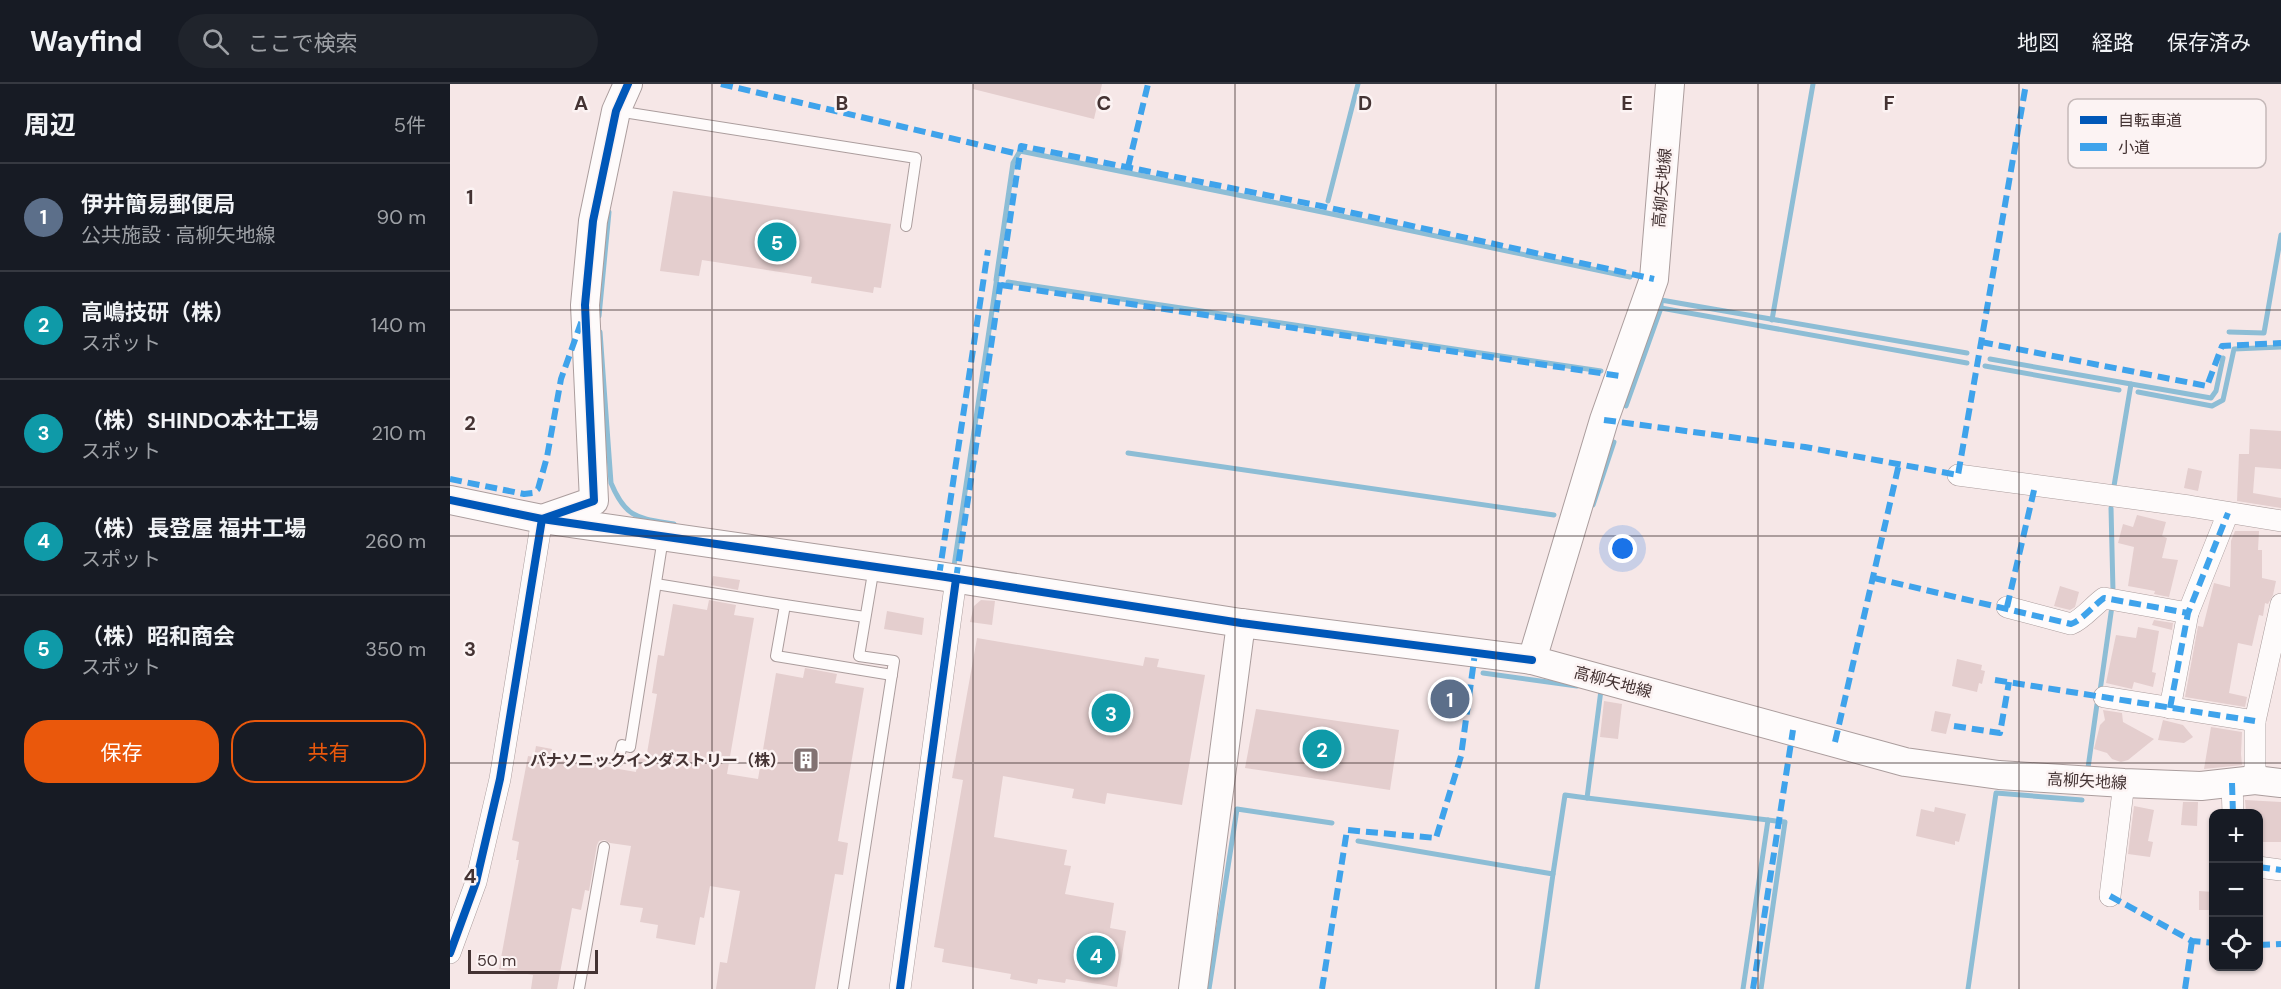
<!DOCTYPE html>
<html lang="ja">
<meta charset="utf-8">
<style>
body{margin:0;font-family:"DM Sans","Noto Sans JP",sans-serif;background:#20242c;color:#f1f3f6}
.controls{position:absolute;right:18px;bottom:18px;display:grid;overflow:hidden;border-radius:12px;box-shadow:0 2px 4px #0004}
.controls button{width:54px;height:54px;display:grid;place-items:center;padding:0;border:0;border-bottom:2px solid #363941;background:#171b24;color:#f1f3f6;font:30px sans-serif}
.scale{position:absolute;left:18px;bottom:15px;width:130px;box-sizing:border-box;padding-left:6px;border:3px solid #433;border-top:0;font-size:16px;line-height:21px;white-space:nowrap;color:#433;-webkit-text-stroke:4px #fcf3f3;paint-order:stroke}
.you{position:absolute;left:1173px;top:465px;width:21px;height:21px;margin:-15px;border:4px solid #fff;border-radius:50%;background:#1a73e8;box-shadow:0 0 0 9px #1a73e833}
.badge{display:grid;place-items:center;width:39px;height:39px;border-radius:50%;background:#ea580c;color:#fff;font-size:20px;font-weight:700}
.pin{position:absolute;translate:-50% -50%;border:3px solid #fff;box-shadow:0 2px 6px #0006}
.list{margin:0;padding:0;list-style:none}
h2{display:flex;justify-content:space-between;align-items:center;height:78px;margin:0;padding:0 24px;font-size:26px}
h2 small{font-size:20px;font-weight:400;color:#9ea1a6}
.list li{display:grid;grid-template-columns:39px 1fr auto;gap:18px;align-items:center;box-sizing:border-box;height:108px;padding:0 24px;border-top:2px solid #363941}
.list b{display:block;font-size:22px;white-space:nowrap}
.list p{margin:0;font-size:20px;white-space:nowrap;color:#9ea1a6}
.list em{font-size:20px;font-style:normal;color:#9ea1a6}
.actions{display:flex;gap:12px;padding:18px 24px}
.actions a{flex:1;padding:14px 0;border:2px solid #ea580c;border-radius:24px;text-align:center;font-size:21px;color:#ea580c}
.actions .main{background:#ea580c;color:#fff}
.icon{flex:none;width:33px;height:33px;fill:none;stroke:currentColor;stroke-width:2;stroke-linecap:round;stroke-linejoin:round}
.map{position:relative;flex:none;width:1831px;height:905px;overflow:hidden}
header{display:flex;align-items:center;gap:36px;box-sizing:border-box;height:84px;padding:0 30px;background:#171b24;border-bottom:2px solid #363941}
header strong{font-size:28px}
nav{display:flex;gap:33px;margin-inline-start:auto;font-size:21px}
.search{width:420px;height:54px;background:#20242c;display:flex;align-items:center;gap:15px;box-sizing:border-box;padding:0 21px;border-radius:33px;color:#9ea1a6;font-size:22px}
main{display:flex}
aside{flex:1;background:#171b24}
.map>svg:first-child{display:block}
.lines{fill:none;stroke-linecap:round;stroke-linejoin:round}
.stream{stroke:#8dbdd5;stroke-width:5}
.building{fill:#e4cece}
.lane-casing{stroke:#ab9d9d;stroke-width:12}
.street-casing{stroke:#ab9d9d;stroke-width:22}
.secondary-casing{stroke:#ab9d9d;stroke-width:30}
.lane{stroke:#fefbfb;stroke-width:10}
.street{stroke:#fefbfb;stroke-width:21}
.secondary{stroke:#fefbfb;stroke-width:28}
.quiet{stroke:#3fa3eb;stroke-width:6;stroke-dasharray:12 6;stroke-linecap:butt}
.cycleway-casing{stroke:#fcf3f3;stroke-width:11}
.cycleway{stroke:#0057b8;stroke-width:8}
.grid{fill:none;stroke:#433;stroke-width:1.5;stroke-opacity:0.55}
.labels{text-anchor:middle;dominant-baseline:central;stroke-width:5;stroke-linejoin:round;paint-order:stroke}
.street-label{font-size:16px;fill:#433;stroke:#fcf3f3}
.poi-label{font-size:16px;font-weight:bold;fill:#433;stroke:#fcf3f3;text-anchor:end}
.key{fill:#fcf3f3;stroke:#c5b9b9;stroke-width:1.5}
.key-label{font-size:16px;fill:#433}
.grid-label{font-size:20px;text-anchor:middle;font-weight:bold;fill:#433;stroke:#fcf3f3;stroke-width:5;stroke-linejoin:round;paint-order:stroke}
</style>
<header>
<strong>Wayfind</strong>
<div class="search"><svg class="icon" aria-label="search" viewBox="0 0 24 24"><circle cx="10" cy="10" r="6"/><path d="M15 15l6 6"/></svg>ここで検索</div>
<nav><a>地図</a><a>経路</a><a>保存済み</a></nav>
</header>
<main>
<aside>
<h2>周辺<small>5件</small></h2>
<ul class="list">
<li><span class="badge" style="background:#5c6f8a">1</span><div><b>伊井簡易郵便局</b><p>公共施設 · 高柳矢地線</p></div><em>90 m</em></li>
<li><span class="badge" style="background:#0f9aa8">2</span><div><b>高嶋技研（株）</b><p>スポット</p></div><em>140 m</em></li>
<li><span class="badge" style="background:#0f9aa8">3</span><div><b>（株）SHINDO本社工場</b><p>スポット</p></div><em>210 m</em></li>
<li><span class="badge" style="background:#0f9aa8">4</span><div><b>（株）長登屋 福井工場</b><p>スポット</p></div><em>260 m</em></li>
<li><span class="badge" style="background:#0f9aa8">5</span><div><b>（株）昭和商会</b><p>スポット</p></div><em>350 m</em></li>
</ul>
<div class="actions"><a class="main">保存</a><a>共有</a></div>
</aside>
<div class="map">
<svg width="1831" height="905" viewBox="0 0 1831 905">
<rect width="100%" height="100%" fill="#f6e7e7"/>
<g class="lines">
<g class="stream">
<path d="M878 117 908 0"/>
<path d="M546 196 563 79 570 67 877 129 1180 193"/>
<path d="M558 198 1151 287"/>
<path d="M1211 224 1517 279"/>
<path d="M149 232 159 128"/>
<path d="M1322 236 1363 0"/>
<path d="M150 248 161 399C176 435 188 434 224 440"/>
<path d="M1779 248 1814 249 1831 151"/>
<path d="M1540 275 1681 300"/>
<path d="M1535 282 1669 306"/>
<path d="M1688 308 1762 322 1773 316 1784 265 1831 263"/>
<path d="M1176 322 1211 224V216L1517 269"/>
<path d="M678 369 1104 431"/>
<path d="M1664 402 1681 300 1761 314 1766 307 1773 274"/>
<path d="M1143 421 1164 358"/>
<path d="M1661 424 1663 507"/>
<path d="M504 482 547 193"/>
<path d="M1033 589 1127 602"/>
<path d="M1650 607 1662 522"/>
<path d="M1638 684 1647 620"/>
<path d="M1137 714 1318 736 1293 905"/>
<path d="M908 757 1103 790 1087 905"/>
<path d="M1103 790 1115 711 1137 714 1151 606H1148"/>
<path d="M759 905 787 725 882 739"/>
<path d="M1311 905 1335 738 1318 736"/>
<path d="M1518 905 1546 709 1632 716"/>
</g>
</g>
<g class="building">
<path d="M523 0H652L644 35 523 5Z"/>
<path d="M223 107 441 140 431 204 424 203 423 209 361 199 362 193 252 176 249 192 210 187Z"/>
<path d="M1800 345 1831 347V385L1805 383 1803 409 1831 414V424L1787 417 1789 370H1799Z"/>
<path d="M1738 384 1752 387 1748 407 1734 404Z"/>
<path d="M1687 431 1716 438 1712 452 1717 454 1712 474 1728 476 1719 513 1704 510 1705 507 1678 502 1684 463 1668 459 1673 440 1683 443Z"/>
<path d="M1785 447H1809L1808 466H1812V494L1826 497 1823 511 1818 520 1815 519 1813 532 1809 531 1802 562 1788 559 1779 609 1797 613 1795 623 1735 613 1748 542 1753 543 1764 499 1780 503 1781 457Z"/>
<path d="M263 492 290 496 288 506 261 501Z"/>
<path d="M1610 502 1629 508 1625 523 1620 526 1604 522Z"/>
<path d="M259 516 286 521 284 531 304 534 277 690 308 695 326 589 353 594 355 584 387 590 385 599 414 604 388 757 398 759 393 791 385 790 365 905H266L270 878 277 879 290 807 260 802 254 834 250 833 245 861 206 854 208 841 190 838 193 824 170 821 181 762 160 759 155 756 149 757 147 761 139 807 135 806 131 826 122 824 107 905H81L83 891 49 885 69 776H66L69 758 62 756 78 672 84 673 86 662 102 665 101 673 186 688 188 674 196 675 207 610 202 609 208 571 214 572 223 520 257 526Z"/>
<path d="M531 516 545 517 542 541 520 538 524 522Z"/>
<path d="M437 527 474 534 472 551 434 545Z"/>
<path d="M1704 536 1723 539 1722 546 1702 541Z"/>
<path d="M1688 543 1709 547 1702 588 1706 589 1703 603 1684 598 1682 605 1656 599 1666 551 1686 554Z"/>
<path d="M527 554 693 582 695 573 709 575 707 583 755 591 732 721 657 709 655 720 622 714 624 705 553 692 544 753 617 766 614 781 621 782 615 810 664 819 660 844 676 847 667 903 616 895 615 899 588 895 587 900 560 895 561 890 492 878 494 865 484 863 513 696 502 694Z"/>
<path d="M1507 575 1532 581 1531 586 1535 587 1532 600 1529 599 1527 608 1502 602Z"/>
<path d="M988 603 1009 606 1007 624 985 621Z"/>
<path d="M1154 617 1172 620 1168 655 1150 653Z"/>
<path d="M806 625 949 646 940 706 795 684Z"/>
<path d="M1653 626 1672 629 1673 638 1704 655 1678 676 1671 678 1662 675 1657 669 1644 665 1650 641 1655 636Z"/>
<path d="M1485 627 1501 630 1496 650 1481 647Z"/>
<path d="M1713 636 1733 641 1743 653 1734 659 1708 656Z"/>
<path d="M1761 643 1792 648 1791 670 1792 681 1754 685Z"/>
<path d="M1795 716 1831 718V758H1809V729H1796Z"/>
<path d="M1733 718H1748L1747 742 1731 741Z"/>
<path d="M1684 722 1704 726 1698 757 1703 758 1700 773 1678 770Z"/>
<path d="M1485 723 1516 730 1509 758 1505 757V761L1466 752 1471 725 1484 728Z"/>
<path d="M1749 807 1764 808V826H1749Z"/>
</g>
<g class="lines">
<defs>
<g id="lane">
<path d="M167 27 466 74 456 142"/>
<path d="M206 500 335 521 326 572 442 591"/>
<path d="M335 521 415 533"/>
<path d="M168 677 172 661 180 663 213 454"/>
<path d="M129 905 154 763"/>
<path d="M393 905 444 577 409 572 424 483"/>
</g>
<g id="street">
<path d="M1508 391 1739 422 1831 437"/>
<path d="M1557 523 1621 540C1632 536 1643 522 1654 514L1738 529"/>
<path d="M1654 613 1805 637"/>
<path d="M1720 624 1738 529 1778 429"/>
<path d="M1805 696V637L1831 520"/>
<path d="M1782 699 1783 730"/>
<path d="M1808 783 1831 786"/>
<path d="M1660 812 1674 699"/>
<path d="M0 869 26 798 50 695 92 435"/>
<path d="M450 905 506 495"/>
</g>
<g id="secondary">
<path d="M0 416 92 435 489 492 791 539 1082 576 1455 678 1549 691 1674 699 1751 702 1805 696 1831 699"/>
<path d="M98 433 144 417 135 221 143 137 166 27 178 0"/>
<path d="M1082 576 1154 336 1204 195 1220 0"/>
<path d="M743 905 791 539"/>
</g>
</defs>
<use href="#lane" class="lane-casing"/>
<use href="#street" class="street-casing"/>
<use href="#secondary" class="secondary-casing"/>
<use href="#lane" class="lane"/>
<use href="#street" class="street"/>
<use href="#secondary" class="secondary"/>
<g class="quiet">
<path d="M271 0 564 69"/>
<path d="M678 83 698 0"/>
<path d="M551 201 1170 292"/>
<path d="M1531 258 1757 302 1772 262 1831 259"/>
<path d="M1154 336 1355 363 1508 391 1576 0"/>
<path d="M0 395 74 410 83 409 88 405 97 373 111 295 132 236"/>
<path d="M489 492 538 166"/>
<path d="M1424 494 1621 540C1632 536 1643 522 1654 514L1738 529"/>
<path d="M506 495 571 62 871 122 1204 195"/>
<path d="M1557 523 1585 402"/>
<path d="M1545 596 1805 637"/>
<path d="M1720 624 1738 529 1778 429"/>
<path d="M1504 642 1550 649 1559 598"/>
<path d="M1385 658 1449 380"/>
<path d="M1782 699 1783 730"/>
<path d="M1808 783 1831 786"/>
<path d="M1660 812 1742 857 1764 859"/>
<path d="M1808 861 1831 860"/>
<path d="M872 905 897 746 986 754 1011 672 1025 569"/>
<path d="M1303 905 1343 646"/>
<path d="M1735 905 1742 857"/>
</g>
<defs>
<g id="cycleway">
<path d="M0 416 92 435 489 492 791 539 1082 576"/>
<path d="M0 869 26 798 50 695 92 435 144 417 135 221 143 137 166 27 178 0"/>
<path d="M450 905 506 495"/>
</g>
</defs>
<use href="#cycleway" class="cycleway-casing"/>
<use href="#cycleway" class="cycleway"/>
</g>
<path class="grid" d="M262 0V905M523 0V905M785 0V905M1046 0V905M1308 0V905M1569 0V905M0 226H1831M0 452H1831M0 679H1831"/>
<defs>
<symbol id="building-square" viewBox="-11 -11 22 22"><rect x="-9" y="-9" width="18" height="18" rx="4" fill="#827272" stroke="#fcf3f3"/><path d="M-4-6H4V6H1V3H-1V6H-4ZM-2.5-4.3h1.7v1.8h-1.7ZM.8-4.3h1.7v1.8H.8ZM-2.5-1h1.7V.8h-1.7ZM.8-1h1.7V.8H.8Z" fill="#fff"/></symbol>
</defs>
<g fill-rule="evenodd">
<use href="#building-square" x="341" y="661" width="30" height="30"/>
</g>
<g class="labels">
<g class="street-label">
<text transform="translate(1212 104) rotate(-85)">高柳矢地線</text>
<text transform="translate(1163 598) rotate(15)">高柳矢地線</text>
<text transform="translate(1637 697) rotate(3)">高柳矢地線</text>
</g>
<g class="poi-label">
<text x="336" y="676">パナソニックインダストリー（株）</text>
</g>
</g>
<rect x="1618" y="15" width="198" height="69" rx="9" class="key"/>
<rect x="1630" y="32" width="27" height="8" fill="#0057b8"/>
<rect x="1630" y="59" width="27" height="8" fill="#3fa3eb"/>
<g class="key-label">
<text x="1668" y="42">自転車道</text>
<text x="1668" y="69">小道</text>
</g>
<g class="grid-label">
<text x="131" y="26">A</text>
<text x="392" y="26">B</text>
<text x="654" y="26">C</text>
<text x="915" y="26">D</text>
<text x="1177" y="26">E</text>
<text x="1439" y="26">F</text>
<text x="20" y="120">1</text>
<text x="20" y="346">2</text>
<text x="20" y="572">3</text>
<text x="20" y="799">4</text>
</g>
</svg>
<div class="controls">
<button>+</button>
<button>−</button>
<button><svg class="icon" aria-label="locate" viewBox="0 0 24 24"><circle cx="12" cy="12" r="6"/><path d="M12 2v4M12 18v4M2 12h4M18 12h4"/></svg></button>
</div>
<div class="scale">50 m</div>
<div class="you"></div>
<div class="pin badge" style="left:1000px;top:615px;background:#5c6f8a">1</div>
<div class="pin badge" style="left:872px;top:665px;background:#0f9aa8">2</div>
<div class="pin badge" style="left:661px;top:629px;background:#0f9aa8">3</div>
<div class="pin badge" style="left:646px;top:871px;background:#0f9aa8">4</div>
<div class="pin badge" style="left:327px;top:158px;background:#0f9aa8">5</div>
</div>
</main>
